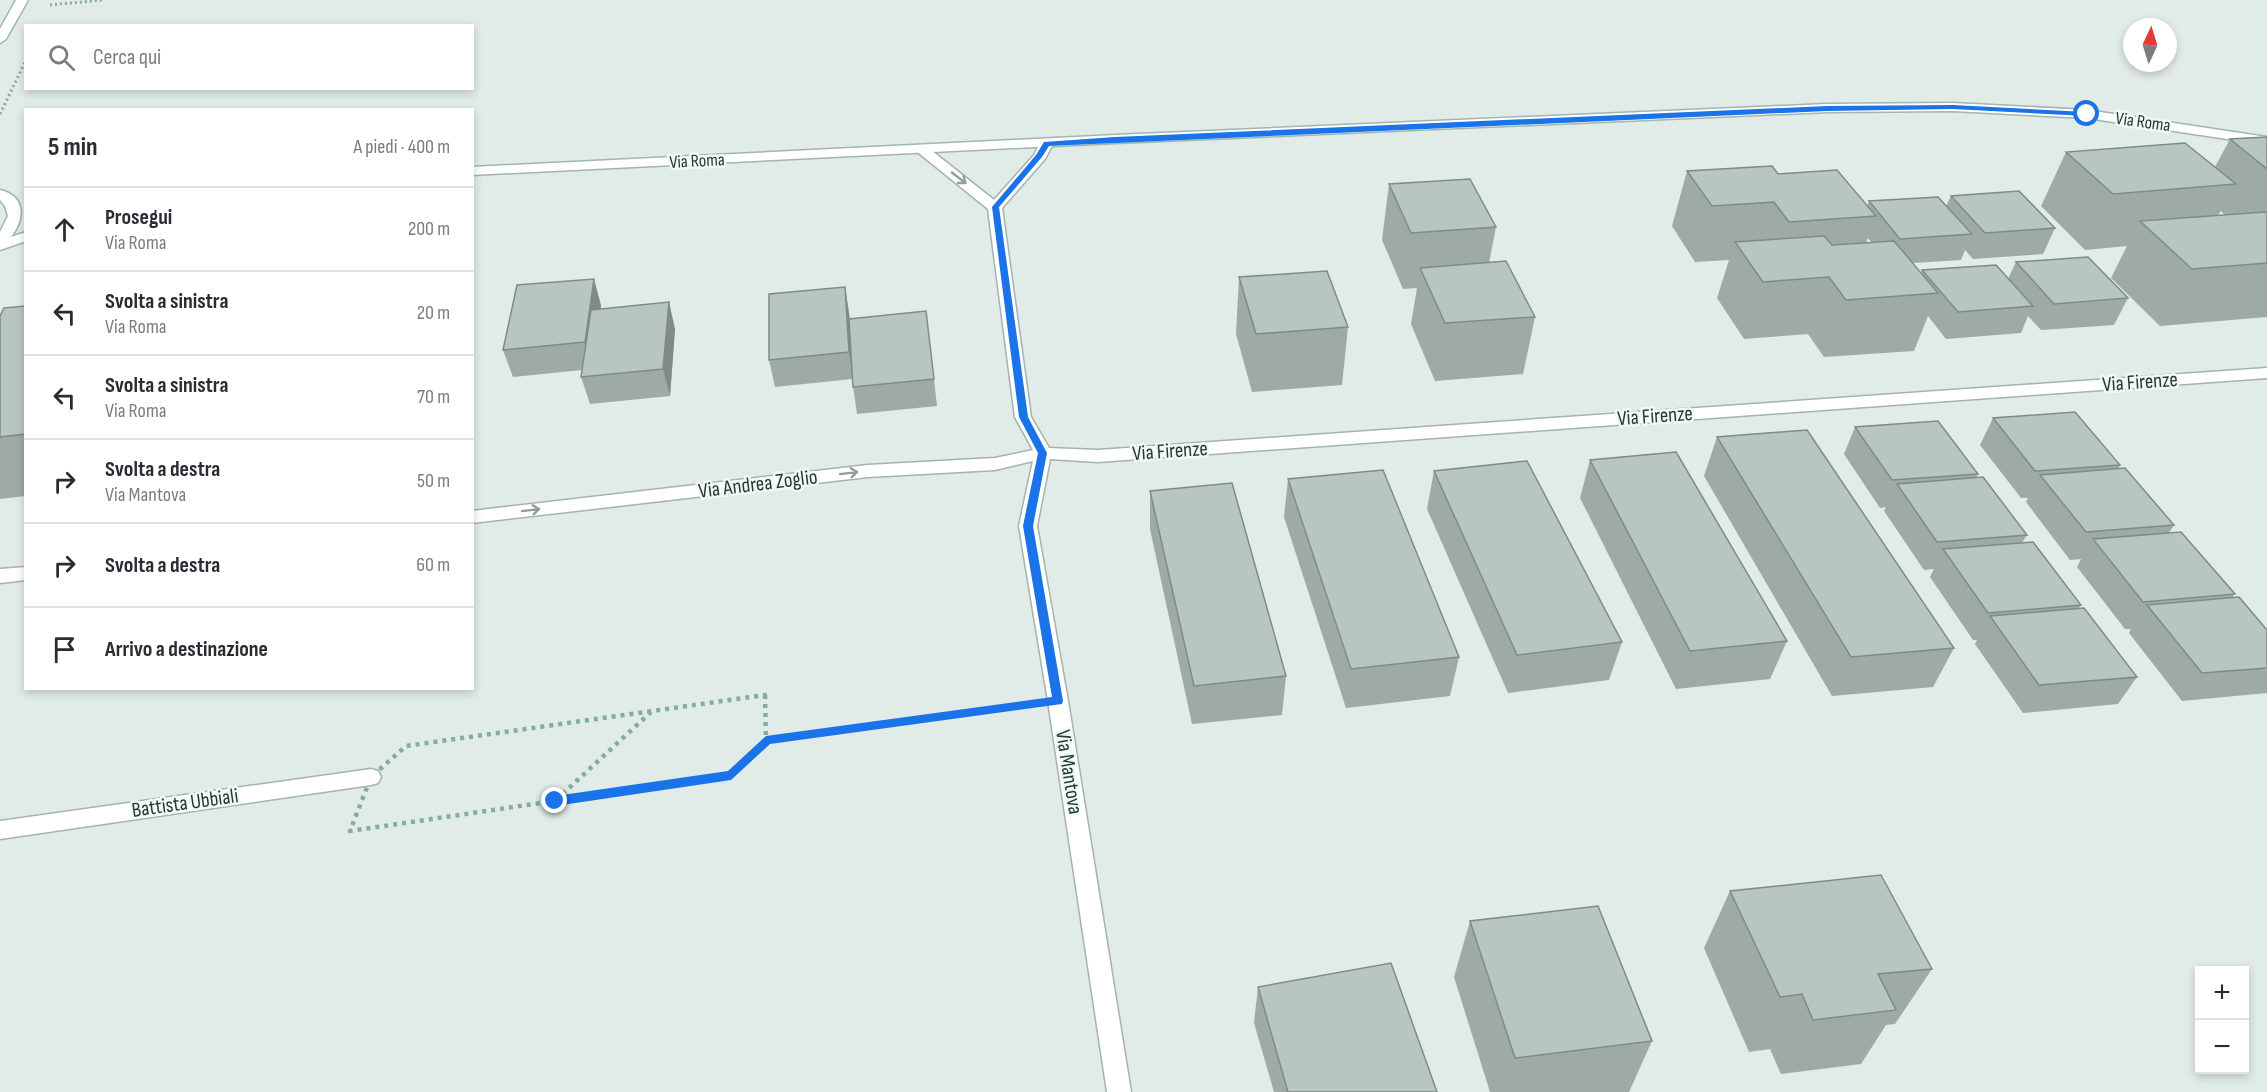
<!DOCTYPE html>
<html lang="it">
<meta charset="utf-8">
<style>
body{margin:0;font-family:"Sofia Sans Condensed",sans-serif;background:#f2f2f3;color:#2b2b33}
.controls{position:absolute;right:18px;bottom:18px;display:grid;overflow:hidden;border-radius:0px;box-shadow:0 3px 9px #0003}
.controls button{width:54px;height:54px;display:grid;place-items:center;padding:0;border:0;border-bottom:2px solid #e1e1e2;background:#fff;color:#2b2b33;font:30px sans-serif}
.compass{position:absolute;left:2123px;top:18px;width:54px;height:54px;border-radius:50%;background:#fff;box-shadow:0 3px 9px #0003;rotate:4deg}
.stop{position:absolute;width:18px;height:18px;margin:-14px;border:4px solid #1a73e8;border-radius:50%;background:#fff}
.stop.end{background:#1a73e8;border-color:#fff;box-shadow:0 2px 6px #0008}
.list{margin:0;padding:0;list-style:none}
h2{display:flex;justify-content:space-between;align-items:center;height:78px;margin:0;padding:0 24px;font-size:26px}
h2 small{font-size:20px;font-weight:400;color:#7c7c81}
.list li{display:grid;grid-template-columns:39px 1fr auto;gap:18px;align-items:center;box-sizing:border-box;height:84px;padding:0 24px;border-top:2px solid #e1e1e2}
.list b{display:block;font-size:22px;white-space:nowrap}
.list p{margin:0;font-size:20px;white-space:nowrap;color:#7c7c81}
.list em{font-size:20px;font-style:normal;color:#7c7c81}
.icon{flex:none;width:33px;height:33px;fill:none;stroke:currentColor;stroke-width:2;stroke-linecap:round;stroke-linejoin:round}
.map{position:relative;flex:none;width:2267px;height:1092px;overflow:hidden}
.search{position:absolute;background:#fff;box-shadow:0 3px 9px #0003;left:24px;top:24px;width:450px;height:66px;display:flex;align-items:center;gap:15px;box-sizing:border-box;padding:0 21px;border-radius:0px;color:#7c7c81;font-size:22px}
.panel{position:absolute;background:#fff;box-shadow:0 3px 9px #0003;left:24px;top:108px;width:450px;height:582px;border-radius:0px}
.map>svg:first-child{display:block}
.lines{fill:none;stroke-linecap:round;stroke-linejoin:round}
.street-casing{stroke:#a4b3ae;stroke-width:3}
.secondary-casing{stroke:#a0b6af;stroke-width:3}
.path-far1{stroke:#83ada1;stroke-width:3;stroke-dasharray:2 3;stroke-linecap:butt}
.path{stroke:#83ada1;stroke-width:4.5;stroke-dasharray:4 5;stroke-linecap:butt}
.street{fill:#fff;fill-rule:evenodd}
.secondary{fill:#fff;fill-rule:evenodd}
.wall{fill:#9daaa5;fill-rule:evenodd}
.shaded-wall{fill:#808b86}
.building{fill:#b7c6c0;stroke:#808b86;stroke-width:1.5}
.oneway{stroke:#909d9a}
.route{fill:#1a73e8}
.labels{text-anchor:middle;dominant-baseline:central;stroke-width:5;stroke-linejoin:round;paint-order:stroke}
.far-street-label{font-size:18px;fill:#223b35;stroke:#f2f8f5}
.street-label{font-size:21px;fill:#223b35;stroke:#f2f8f5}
</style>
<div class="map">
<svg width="2267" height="1092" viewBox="0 0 2267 1092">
<rect width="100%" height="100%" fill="#e1ebe7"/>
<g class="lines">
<defs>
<g id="street">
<path d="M1046 140 1053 144 1045 159 1002 208 1031 417 1049 448 1098 450 2267 368V378L1098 462 1050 459 1037 526 1068 701 1131 1092H1107L1048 701 1019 526 1033 461 995 470 868 477 472 523V511L868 465 995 458 1033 450 1015 417 988 209 915 150 922 146 927 147 994 200 1034 155 1041 141Z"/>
<path d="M26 567V580L0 583V569Z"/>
<path d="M371 769 378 771 381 777 378 783 371 785 0 839V821Z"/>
</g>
<g id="secondary">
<path d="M16 0H28L6 39 0 43V29Z"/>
<path d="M1953 103 2087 110 2267 137V145L2087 118 1953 111 1827 112 1115 143 472 175V167L1115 135 1827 104Z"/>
<path d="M0 190C26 196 25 219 11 237L26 232V241L0 250V232L8 216 5 206 0 200Z"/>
</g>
</defs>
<use href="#street" class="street-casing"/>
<use href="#secondary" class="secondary-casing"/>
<g class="path-far1">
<path d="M50 5 103 0"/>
<path d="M0 114 26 60"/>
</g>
<g class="path">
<path d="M765 695 766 740 731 775 350 831 371 777 406 746Z"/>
<path d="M766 740 1021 706"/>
<path d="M556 800 651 712"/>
</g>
<use href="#street" class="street"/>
<use href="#secondary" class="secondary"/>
</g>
<g class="wall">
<path d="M2267 137V317L2160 326 2111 278 2127 246 2085 250 2041 206 2066 152 2215 167 2230 139ZM2221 211 2225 215H2218Z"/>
<path d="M1687 171 1778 174 1867 206 1869 201 1946 206 1951 196 2055 228 2043 254 1973 259 1965 250 1961 260 1913 263 1921 273 1922 270 2008 279 2016 262 2128 298 2114 325 2041 330 2028 316 2021 333 1946 339 1928 316 1914 351 1824 357 1808 334 1744 339 1717 298 1729 260 1695 262 1672 226ZM1868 238 1872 243H1866Z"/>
<path d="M1389 184 1496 227 1489 263 1535 317 1523 374 1435 381 1411 324 1417 288 1403 289 1382 240Z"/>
<path d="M1239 277 1348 327 1342 385 1252 392 1236 334Z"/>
<path d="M845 287 850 319 926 311 937 406 857 414 852 379 775 387 769 360Z"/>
<path d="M601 305V309L675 329 670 396 590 404 581 377 582 370 513 377 503 350Z"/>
<path d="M26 306V496L0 499V316Z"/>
<path d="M1993 418 2120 465 2118 469 2174 525 2169 533 2235 594 2232 598 2267 630V693L2182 701 2129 633 2131 629H2125L2077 567 2081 559 2070 560 2026 502 2028 498H2021L1980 445Z"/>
<path d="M1855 427 1978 474 1976 478 2027 535 2022 543 2081 605 2079 608 2137 677 2118 704 2023 713 1975 644 1977 640H1973L1930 577 1934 569 1924 570 1884 511 1886 507 1880 508 1844 454Z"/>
<path d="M1717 437 1954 648 1933 687 1832 696 1704 476Z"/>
<path d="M1590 460 1787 641 1770 679 1676 689 1580 498Z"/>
<path d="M1434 471 1622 642 1609 680 1508 693 1427 509Z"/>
<path d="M1288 479 1459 657 1450 696 1346 708 1284 517Z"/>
<path d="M1150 491 1286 676 1282 715 1192 724 1150 529Z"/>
<path d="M1730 891 1932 969 1895 1024 1886 1025 1861 1064 1781 1074 1770 1049 1749 1052 1704 948Z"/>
<path d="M1470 921 1652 1041 1629 1092H1490L1454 977Z"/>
<path d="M1258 987 1437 1092H1274L1254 1023Z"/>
</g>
<g class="shaded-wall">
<path d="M594 279 601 305 593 369 585 342Z"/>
<path d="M845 287 849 314 853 379 849 352Z"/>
<path d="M669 302 675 329 670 396 663 369Z"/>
</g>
<g class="building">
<path d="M2267 137V169L2230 139Z"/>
<path d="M2185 143 2236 184 2113 194 2066 152Z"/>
<path d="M1772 166 1778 174 1837 170 1876 216 1789 222 1774 202 1712 206 1687 171Z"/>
<path d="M1470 179 1496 227 1411 233 1389 184Z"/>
<path d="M2019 191 2055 228 1985 233 1951 196Z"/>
<path d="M1938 197 1972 234 1900 239 1869 201Z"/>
<path d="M2265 212 2267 213V263L2192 269 2140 221Z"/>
<path d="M1824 236 1832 245 1894 241 1938 293 1846 300 1829 277 1763 282 1735 242Z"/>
<path d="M2088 257 2128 298 2054 304 2016 262Z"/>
<path d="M1506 261 1535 317 1445 323 1420 268Z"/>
<path d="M1996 265 2033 306 1958 312 1922 270Z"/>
<path d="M1327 271 1348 327 1256 334 1239 277Z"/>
<path d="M594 279 585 342 503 350 517 285Z"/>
<path d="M845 287 849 352 769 360V294Z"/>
<path d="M669 302 663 369 581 377 591 310Z"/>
<path d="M26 306V434L0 437V316L4 308Z"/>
<path d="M926 311 934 379 853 387 849 319Z"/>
<path d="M2075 412 2120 465 2035 471 1993 418Z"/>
<path d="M1938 421 1978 474 1892 480 1855 427Z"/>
<path d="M1807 430 1954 648 1851 657 1717 437Z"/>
<path d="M1676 452 1787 641 1690 651 1590 460Z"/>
<path d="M1527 461 1622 642 1517 655 1434 471Z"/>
<path d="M2125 468 2174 525 2086 532 2040 475Z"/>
<path d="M1383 470 1459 657 1351 669 1288 479Z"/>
<path d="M1983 477 2027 535 1937 542 1897 484Z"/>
<path d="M1232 483 1286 676 1194 686 1150 491Z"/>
<path d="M2181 532 2235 594 2143 602 2093 539Z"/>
<path d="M2033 542 2081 605 1988 613 1943 549Z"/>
<path d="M2239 597 2267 630V668L2202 673 2147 605Z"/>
<path d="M2084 608 2137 677 2039 685 1990 616Z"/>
<path d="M1881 875 1932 969 1878 974 1896 1010 1813 1020 1802 994 1780 997 1730 891Z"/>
<path d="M1598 906 1652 1041 1515 1058 1470 921Z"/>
<path d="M1391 963 1437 1092H1288L1258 987Z"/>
</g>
<defs><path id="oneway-shaft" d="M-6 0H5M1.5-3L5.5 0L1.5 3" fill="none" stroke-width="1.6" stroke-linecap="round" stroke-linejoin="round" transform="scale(1.5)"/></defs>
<g class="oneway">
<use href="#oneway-shaft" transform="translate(959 178) rotate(38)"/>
<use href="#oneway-shaft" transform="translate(849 473) rotate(-7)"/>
<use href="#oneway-shaft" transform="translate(531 510) rotate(-7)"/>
</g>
<path class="route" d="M1953 105 2087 112 2090 114 2087 116 1953 109 1827 111 1049 146 1042 157 999 207 1028 417 1047 453 1033 526 1063 701 1062 704 770 744 731 780 555 806 549 801 555 796 728 771 766 736 1052 697 1023 526 1038 453 1019 417 992 207 1036 155 1044 142 1115 137 1827 106Z"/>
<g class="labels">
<g class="far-street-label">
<text transform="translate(2143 122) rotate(8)">Via Roma</text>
<text transform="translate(697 161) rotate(-3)">Via Roma</text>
</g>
<g class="street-label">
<text transform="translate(2140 382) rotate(-4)">Via Firenze</text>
<text transform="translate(1655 416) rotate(-4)">Via Firenze</text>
<text transform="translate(1170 451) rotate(-4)">Via Firenze</text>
<text transform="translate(758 484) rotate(-7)">Via Andrea Zoglio</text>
<text transform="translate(1069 772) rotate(81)">Via Mantova</text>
<text transform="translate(185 803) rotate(-8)">Battista Ubbiali</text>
</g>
</g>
</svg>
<div class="controls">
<button>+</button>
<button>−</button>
</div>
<svg class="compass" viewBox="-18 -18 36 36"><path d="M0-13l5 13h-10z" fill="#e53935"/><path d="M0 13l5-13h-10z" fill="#7c7c81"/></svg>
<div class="stop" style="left:2087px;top:114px"></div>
<div class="stop end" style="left:555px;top:801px"></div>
<div class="search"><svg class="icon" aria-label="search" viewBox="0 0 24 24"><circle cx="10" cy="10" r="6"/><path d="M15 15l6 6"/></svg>Cerca qui</div>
<section class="panel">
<h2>5 min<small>A piedi · 400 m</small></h2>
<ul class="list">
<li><svg class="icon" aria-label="ahead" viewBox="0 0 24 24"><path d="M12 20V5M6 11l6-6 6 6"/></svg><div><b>Prosegui</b><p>Via Roma</p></div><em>200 m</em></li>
<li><svg class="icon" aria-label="left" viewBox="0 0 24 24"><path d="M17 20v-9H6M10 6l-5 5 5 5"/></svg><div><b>Svolta a sinistra</b><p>Via Roma</p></div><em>20 m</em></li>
<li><svg class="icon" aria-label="left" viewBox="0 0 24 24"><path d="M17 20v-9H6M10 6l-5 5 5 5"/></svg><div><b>Svolta a sinistra</b><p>Via Roma</p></div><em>70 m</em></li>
<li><svg class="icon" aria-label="right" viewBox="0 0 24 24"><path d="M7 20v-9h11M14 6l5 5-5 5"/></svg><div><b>Svolta a destra</b><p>Via Mantova</p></div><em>50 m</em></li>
<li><svg class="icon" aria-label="right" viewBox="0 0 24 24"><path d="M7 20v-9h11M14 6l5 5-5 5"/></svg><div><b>Svolta a destra</b></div><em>60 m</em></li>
<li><svg class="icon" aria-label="arrive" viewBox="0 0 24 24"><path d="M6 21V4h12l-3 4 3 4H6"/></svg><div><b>Arrivo a destinazione</b></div></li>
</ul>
</section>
</div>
